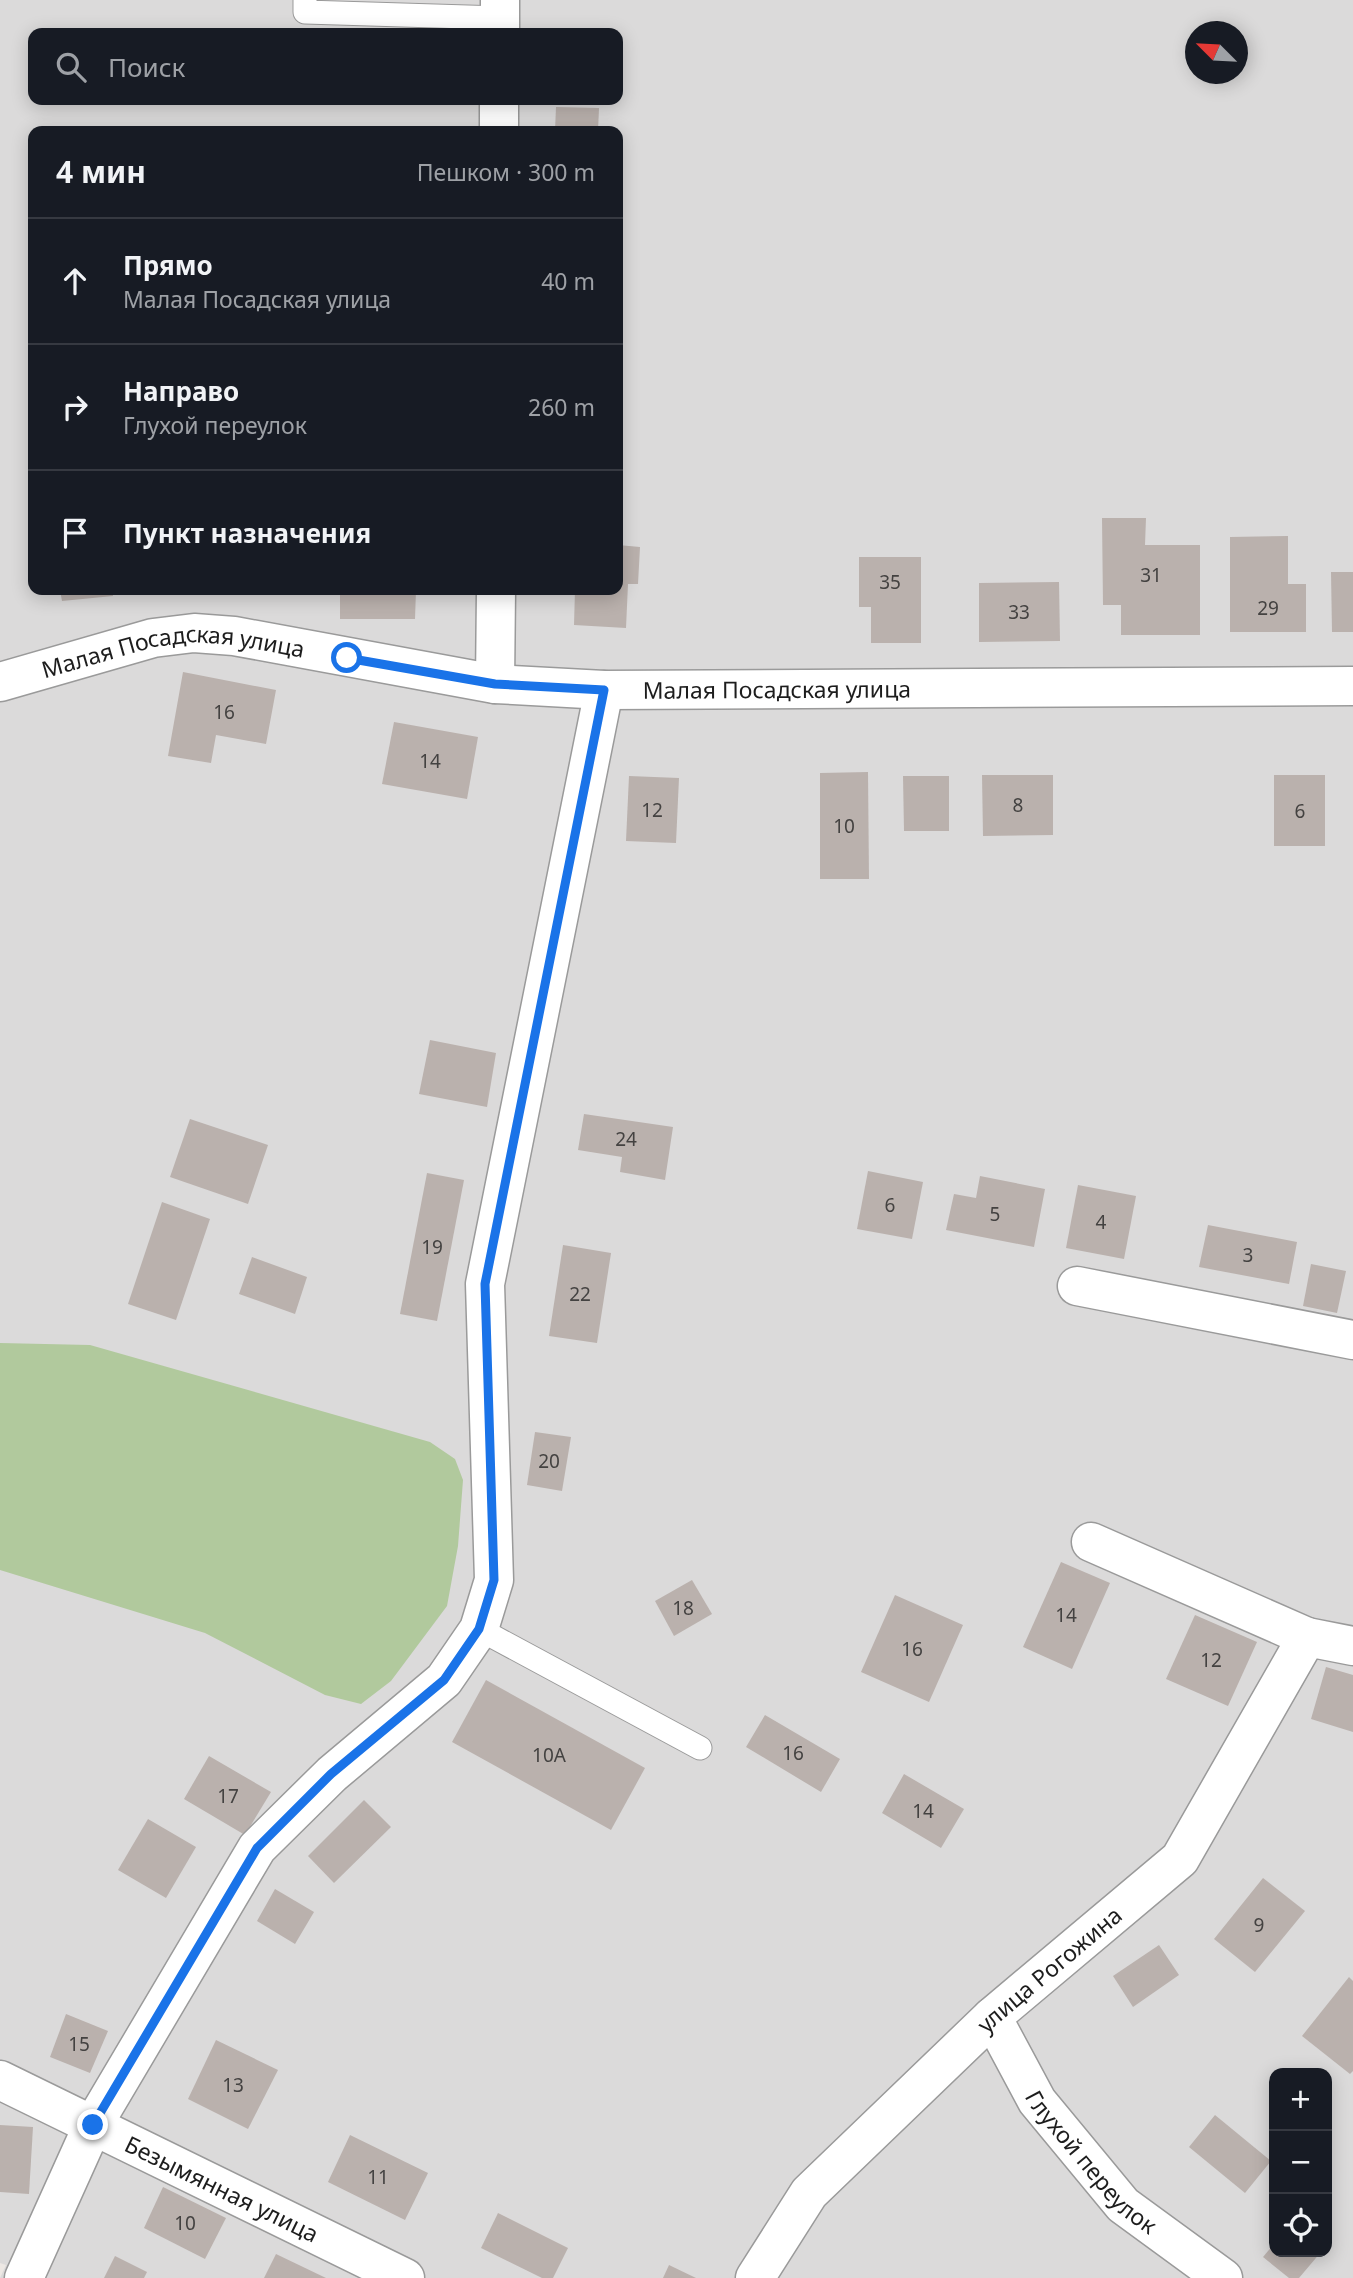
<!DOCTYPE html>
<html lang="ru">
<meta charset="utf-8">
<style>
body{margin:0;font-family:"Noto Sans",sans-serif;background:#242831;color:#f1f3f6}
.controls{position:absolute;right:21px;bottom:21px;display:grid;overflow:hidden;border-radius:14px;box-shadow:0 4px 18px #0003}
.controls button{width:63px;height:63px;display:grid;place-items:center;padding:0;border:0;border-bottom:2px solid #363941;background:#171b24;color:#f1f3f6;font:35px sans-serif}
.compass{position:absolute;left:1185px;top:21px;width:63px;height:63px;border-radius:50%;background:#171b24;box-shadow:0 4px 18px #0003;rotate:294deg}
.stop{position:absolute;width:21px;height:21px;margin:-16px;border:5px solid #1a73e8;border-radius:50%;background:#fff}
.stop.end{background:#1a73e8;border-color:#fff;box-shadow:0 2px 7px #0008}
.list{margin:0;padding:0;list-style:none}
h2{display:flex;justify-content:space-between;align-items:center;height:91px;margin:0;padding:0 28px;font-size:30px}
h2 small{font-size:23px;font-weight:400;color:#9ea1a6}
.list li{display:grid;grid-template-columns:46px 1fr auto;gap:21px;align-items:center;box-sizing:border-box;height:126px;padding:0 28px;border-top:2px solid #363941}
.list b{display:block;font-size:26px;white-space:nowrap}
.list p{margin:0;font-size:23px;white-space:nowrap;color:#9ea1a6}
.list em{font-size:23px;font-style:normal;color:#9ea1a6}
.icon{flex:none;width:38px;height:38px;fill:none;stroke:currentColor;stroke-width:2;stroke-linecap:round;stroke-linejoin:round}
.map{position:relative;flex:none;width:1353px;height:2278px;overflow:hidden}
.search{position:absolute;background:#171b24;box-shadow:0 4px 18px #0003;left:28px;top:28px;width:595px;height:77px;display:flex;align-items:center;gap:18px;box-sizing:border-box;padding:0 24px;border-radius:14px;color:#9ea1a6;font-size:26px}
.panel{position:absolute;background:#171b24;box-shadow:0 4px 18px #0003;left:28px;top:126px;width:595px;height:469px;border-radius:14px}
.map>svg:first-child{display:block}
.residential{fill:#dbdada;fill-rule:evenodd}
.forest{fill:#b1c99d}
.building{fill:#bab1ad}
.lines{fill:none;stroke-linecap:round;stroke-linejoin:round}
.lane-casing{stroke:#9a9a9a;stroke-width:25}
.street-casing{stroke:#9a9a9a;stroke-width:41}
.lane{stroke:#fff;stroke-width:23}
.street{stroke:#fff;stroke-width:38}
.route{stroke:#1a73e8;stroke-width:9}
.labels{text-anchor:middle;dominant-baseline:central;stroke-width:5;stroke-linejoin:round;paint-order:stroke}
.number-label{font-size:19px;fill:#444241}
.street-label{font-size:23px;fill:#1d1d1d;stroke:#fff}
</style>
<div class="map">
<svg width="1353" height="2278" viewBox="0 0 1353 2278">
<rect width="100%" height="100%" fill="#ede8e4"/>
<path class="residential" d="M0 0H1353V2278H0L6 2265 0 2263ZM1196 32H1238V74H1196ZM33 33H618V100H33ZM33 131H618V590H33ZM1274 2073H1327V2252H1274Z"/>
<path class="forest" d="M0 1343 90 1345 430 1442 455 1459 463 1480 458 1546 447 1606 391 1681 361 1704 325 1695 205 1633 0 1570Z"/>
<g class="building">
<path d="M556 107 599 108 598 131H555Z"/>
<path d="M1102 518H1146L1145 545H1200V635H1121V605H1103Z"/>
<path d="M1288 536V584H1306V632H1230V537Z"/>
<path d="M618 545 640 547 638 584H628L626 628 574 625 575 590H618Z"/>
<path d="M859 557H921V643H871V607H859Z"/>
<path d="M1331 572H1353V632H1332Z"/>
<path d="M1059 582 1060 641 979 642V583Z"/>
<path d="M60 590H112L113 596 62 601Z"/>
<path d="M340 590H416L415 619H340Z"/>
<path d="M183 672 276 690 266 744 216 735 211 763 168 756Z"/>
<path d="M394 722 478 737 467 799 382 784Z"/>
<path d="M868 772 869 879H820V773Z"/>
<path d="M982 775H1053V835L983 836Z"/>
<rect x="1274" y="775" width="51" height="71"/>
<path d="M629 776 679 778 676 843 626 841Z"/>
<path d="M903 776H949V831H904Z"/>
<path d="M430 1040 496 1053 487 1107 419 1094Z"/>
<path d="M584 1114 673 1127 665 1180 620 1172 622 1157 578 1150Z"/>
<path d="M190 1119 268 1145 248 1204 170 1177Z"/>
<path d="M868 1171 923 1182 912 1239 857 1229Z"/>
<path d="M427 1173 464 1180 437 1321 400 1314Z"/>
<path d="M980 1176 1045 1189 1034 1247 946 1230 954 1194 976 1198Z"/>
<path d="M1078 1185 1136 1196 1124 1259 1066 1248Z"/>
<path d="M162 1202 210 1219 176 1320 128 1304Z"/>
<path d="M1208 1225 1297 1242 1289 1284 1199 1267Z"/>
<path d="M563 1245 611 1253 597 1343 549 1336Z"/>
<path d="M252 1257 307 1277 295 1314 239 1294Z"/>
<path d="M1311 1264 1346 1271 1337 1313 1303 1306Z"/>
<path d="M535 1432 571 1437 562 1491 527 1485Z"/>
<path d="M1061 1562 1110 1583 1072 1669 1023 1647Z"/>
<path d="M692 1580 712 1614 674 1636 655 1601Z"/>
<path d="M895 1595 963 1625 929 1702 861 1672Z"/>
<path d="M1195 1615 1257 1642 1228 1706 1166 1679Z"/>
<path d="M1326 1667 1353 1675V1732L1311 1719Z"/>
<path d="M486 1680 645 1768 611 1830 452 1742Z"/>
<path d="M765 1715 840 1759 821 1792 746 1747Z"/>
<path d="M209 1756 271 1792 245 1835 184 1799Z"/>
<path d="M904 1774 964 1809 941 1848 882 1813Z"/>
<path d="M364 1800 391 1827 334 1883 308 1856Z"/>
<path d="M148 1819 196 1847 166 1898 118 1870Z"/>
<path d="M1263 1878 1305 1911 1255 1972 1214 1939Z"/>
<path d="M275 1889 314 1912 295 1944 257 1921Z"/>
<path d="M1159 1945 1179 1975 1133 2007 1113 1976Z"/>
<path d="M1349 1977 1353 1981V2071L1350 2074 1302 2036Z"/>
<path d="M66 2014 108 2031 90 2073 50 2057Z"/>
<path d="M216 2040 278 2070 248 2129 188 2099Z"/>
<path d="M1215 2115 1271 2161 1245 2193 1189 2147Z"/>
<path d="M0 2125 33 2127 29 2194 0 2192Z"/>
<path d="M350 2135 428 2173 405 2220 328 2182Z"/>
<path d="M163 2187 226 2218 205 2259 144 2228Z"/>
<path d="M498 2213 568 2248 553 2278H542L481 2248Z"/>
<path d="M1274 2244V2252H1321L1299 2278H1289L1263 2257Z"/>
<path d="M276 2254 326 2278H264Z"/>
<path d="M115 2256 147 2272 144 2278H104Z"/>
<path d="M669 2265 696 2278H663Z"/>
</g>
<g class="lines">
<defs>
<g id="lane">
<path d="M305 0V12L500 18"/>
<path d="M479 1629 700 1748"/>
</g>
<g id="street">
<path d="M500 33V0"/>
<path d="M499 131V100"/>
<path id="s1" d="M0 682 153 638 194 633 234 636 495 684 604 690 1353 686"/>
<path d="M495 684 496 590"/>
<path d="M1077 1286 1353 1340"/>
<path d="M1091 1542 1307 1637"/>
<path id="s2" d="M992 2017 1037 2101 1123 2205 1223 2278"/>
<path id="s3" d="M0 2080 405 2278"/>
<path d="M24 2278 93 2125 257 1848 332 1774 444 1680 479 1629 494 1580 485 1284 604 690"/>
<path id="s4" d="M755 2278 809 2193 992 2017 1180 1859 1307 1637 1353 1646"/>
</g>
</defs>
<use href="#lane" class="lane-casing"/>
<use href="#street" class="street-casing"/>
<use href="#lane" class="lane"/>
<use href="#street" class="street"/>
</g>
<g class="lines">
<path class="route" d="M93 2125 257 1848 331 1774 444 1680 479 1629 494 1580 485 1284 604 690 495 684 347 658"/>
</g>
<g class="labels">
<g class="number-label">
<text x="1151" y="575">31</text>
<text x="890" y="582">35</text>
<text x="1268" y="608">29</text>
<text x="1019" y="612">33</text>
<text x="224" y="712">16</text>
<text x="430" y="761">14</text>
<text x="1018" y="805">8</text>
<text x="652" y="810">12</text>
<text x="1300" y="811">6</text>
<text x="844" y="826">10</text>
<text x="626" y="1139">24</text>
<text x="890" y="1205">6</text>
<text x="995" y="1214">5</text>
<text x="1101" y="1222">4</text>
<text x="432" y="1247">19</text>
<text x="1248" y="1255">3</text>
<text x="580" y="1294">22</text>
<text x="549" y="1461">20</text>
<text x="683" y="1608">18</text>
<text x="1066" y="1615">14</text>
<text x="912" y="1649">16</text>
<text x="1211" y="1660">12</text>
<text x="793" y="1753">16</text>
<text x="549" y="1755">10А</text>
<text x="228" y="1796">17</text>
<text x="923" y="1811">14</text>
<text x="1259" y="1925">9</text>
<text x="79" y="2044">15</text>
<text x="233" y="2085">13</text>
<text x="378" y="2177">11</text>
<text x="185" y="2223">10</text>
</g>
<g class="street-label">
<text stroke="none"><textPath href="#s1" startOffset="178">Малая Посадская улица</textPath></text>
<text stroke="none"><textPath href="#s1" startOffset="788">Малая Посадская улица</textPath></text>
<text stroke="none"><textPath href="#s4" startOffset="429">улица Рогожина</textPath></text>
<text stroke="none"><textPath href="#s2" startOffset="177">Глухой переулок</textPath></text>
<text stroke="none"><textPath href="#s3" startOffset="247">Безымянная улица</textPath></text>
</g>
</g>
</svg>
<div class="controls">
<button>+</button>
<button>−</button>
<button><svg class="icon" aria-label="locate" viewBox="0 0 24 24"><circle cx="12" cy="12" r="6"/><path d="M12 2v4M12 18v4M2 12h4M18 12h4"/></svg></button>
</div>
<svg class="compass" viewBox="-18 -18 36 36"><path d="M0-13l5 13h-10z" fill="#e53935"/><path d="M0 13l5-13h-10z" fill="#9ea1a6"/></svg>
<div class="stop" style="left:347px;top:658px"></div>
<div class="stop end" style="left:93px;top:2125px"></div>
<div class="search"><svg class="icon" aria-label="search" viewBox="0 0 24 24"><circle cx="10" cy="10" r="6"/><path d="M15 15l6 6"/></svg>Поиск</div>
<section class="panel">
<h2>4 мин<small>Пешком · 300 m</small></h2>
<ul class="list">
<li><svg class="icon" aria-label="ahead" viewBox="0 0 24 24"><path d="M12 20V5M6 11l6-6 6 6"/></svg><div><b>Прямо</b><p>Малая Посадская улица</p></div><em>40 m</em></li>
<li><svg class="icon" aria-label="right" viewBox="0 0 24 24"><path d="M7 20v-9h11M14 6l5 5-5 5"/></svg><div><b>Направо</b><p>Глухой переулок</p></div><em>260 m</em></li>
<li><svg class="icon" aria-label="arrive" viewBox="0 0 24 24"><path d="M6 21V4h12l-3 4 3 4H6"/></svg><div><b>Пункт назначения</b></div></li>
</ul>
</section>
</div>
